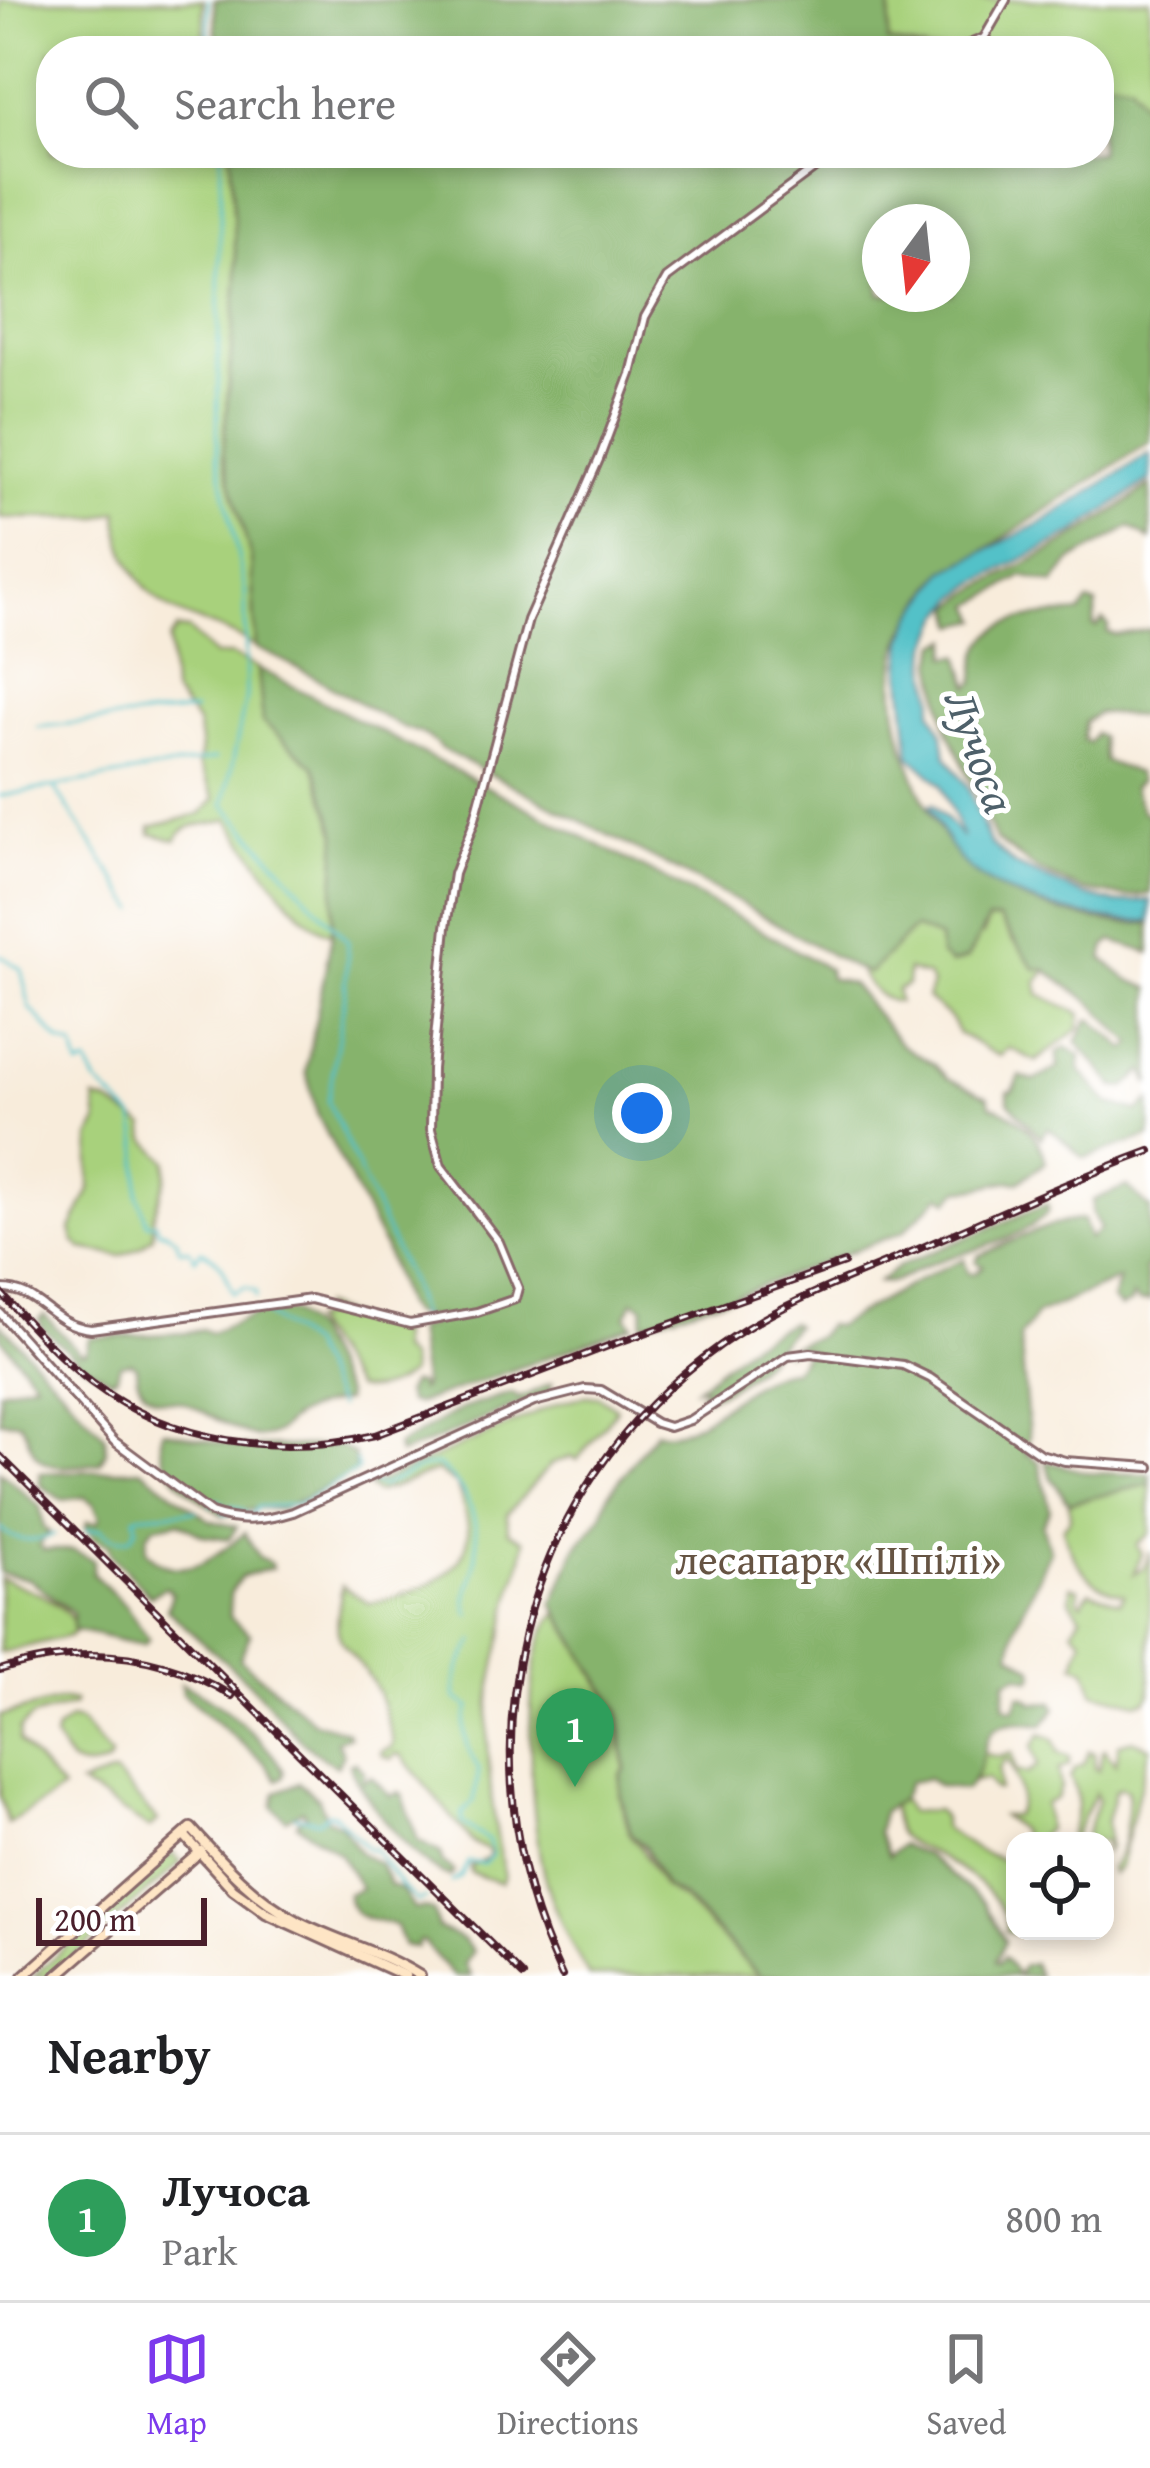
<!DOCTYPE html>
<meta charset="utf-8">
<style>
body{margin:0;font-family:"Gentium Book Plus",serif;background:#f6f6f6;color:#202124}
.controls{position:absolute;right:36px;bottom:36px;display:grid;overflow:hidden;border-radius:24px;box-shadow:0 6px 18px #0003}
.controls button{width:108px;height:108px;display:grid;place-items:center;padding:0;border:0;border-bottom:3px solid #e0e0e0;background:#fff;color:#202124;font:60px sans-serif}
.compass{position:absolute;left:862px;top:204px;width:108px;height:108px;border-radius:50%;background:#fff;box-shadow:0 6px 18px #0003;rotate:195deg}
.scale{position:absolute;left:36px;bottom:30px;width:171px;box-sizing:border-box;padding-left:12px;border:6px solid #4a1f2b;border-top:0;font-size:33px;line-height:42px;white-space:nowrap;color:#4a1f2b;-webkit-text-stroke:9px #fff;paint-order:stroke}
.you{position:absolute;left:642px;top:1113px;width:42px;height:42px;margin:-30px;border:9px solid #fff;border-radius:50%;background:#1a73e8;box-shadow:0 0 0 18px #1a73e833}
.badge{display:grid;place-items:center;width:78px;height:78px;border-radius:50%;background:#7c3aed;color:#fff;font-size:39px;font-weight:700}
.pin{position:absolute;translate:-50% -99px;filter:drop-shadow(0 3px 6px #0008)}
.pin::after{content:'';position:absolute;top:63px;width:42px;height:36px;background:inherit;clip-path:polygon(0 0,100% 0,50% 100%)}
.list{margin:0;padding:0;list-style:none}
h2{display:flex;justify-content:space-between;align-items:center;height:156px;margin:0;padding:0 48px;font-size:51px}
h2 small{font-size:39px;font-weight:400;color:#757577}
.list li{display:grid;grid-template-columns:78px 1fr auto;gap:36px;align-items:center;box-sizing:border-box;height:168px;padding:0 48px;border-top:3px solid #e0e0e0}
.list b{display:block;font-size:45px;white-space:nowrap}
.list p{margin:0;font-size:39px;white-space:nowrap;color:#757577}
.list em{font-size:39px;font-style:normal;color:#757577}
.icon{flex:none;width:66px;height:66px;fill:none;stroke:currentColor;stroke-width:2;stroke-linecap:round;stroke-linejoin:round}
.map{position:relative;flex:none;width:1150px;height:1976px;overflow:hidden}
.search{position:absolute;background:#fff;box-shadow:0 6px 18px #0003;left:36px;right:36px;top:36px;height:132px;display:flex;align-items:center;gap:30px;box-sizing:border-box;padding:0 42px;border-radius:48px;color:#757577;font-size:45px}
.sheet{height:324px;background:#fff}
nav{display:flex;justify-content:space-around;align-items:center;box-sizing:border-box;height:168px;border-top:3px solid #e0e0e0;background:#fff;font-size:33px;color:#757577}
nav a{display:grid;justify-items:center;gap:6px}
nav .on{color:#7c3aed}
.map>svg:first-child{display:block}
.green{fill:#a8d17c;stroke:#797854;stroke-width:3}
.forest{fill:#86b36c;stroke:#68694c;stroke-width:3;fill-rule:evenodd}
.water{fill:#53c1c8;stroke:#4e707a;stroke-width:3}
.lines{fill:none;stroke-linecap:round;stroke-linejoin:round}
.stream{stroke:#53c1c8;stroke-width:3}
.tertiary-casing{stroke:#876769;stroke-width:12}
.secondary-casing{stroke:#876769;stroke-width:14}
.tertiary{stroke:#fff;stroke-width:6}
.secondary{stroke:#fee5c5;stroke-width:8}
.rail-casing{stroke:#4a1f2b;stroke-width:8}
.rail{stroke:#fff;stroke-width:3;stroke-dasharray:9;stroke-linecap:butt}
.labels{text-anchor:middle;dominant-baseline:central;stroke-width:10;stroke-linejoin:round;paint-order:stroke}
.park-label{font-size:42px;fill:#665443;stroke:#fff}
.water-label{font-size:45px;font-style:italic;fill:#4e606a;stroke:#fff}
</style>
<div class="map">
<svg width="1150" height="1976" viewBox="0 0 1150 1976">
<rect width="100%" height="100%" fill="#fff"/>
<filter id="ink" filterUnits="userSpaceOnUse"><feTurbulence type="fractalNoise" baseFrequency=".00833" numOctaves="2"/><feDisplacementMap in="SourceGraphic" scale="24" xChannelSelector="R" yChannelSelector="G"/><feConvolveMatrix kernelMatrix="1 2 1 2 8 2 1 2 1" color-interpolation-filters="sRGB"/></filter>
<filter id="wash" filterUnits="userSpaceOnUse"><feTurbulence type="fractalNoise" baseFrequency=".004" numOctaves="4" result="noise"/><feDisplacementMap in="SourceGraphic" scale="48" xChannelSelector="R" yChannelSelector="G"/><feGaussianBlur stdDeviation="2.7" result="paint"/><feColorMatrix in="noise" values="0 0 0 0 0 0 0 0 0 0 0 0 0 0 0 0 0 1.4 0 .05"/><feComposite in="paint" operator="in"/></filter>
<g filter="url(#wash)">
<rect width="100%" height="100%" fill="#f8ecdb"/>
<g class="green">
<path d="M0 0H203L205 51H51V153H230L237 279 223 455 251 558 256 648C231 630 205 625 178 613 140 595 118 550 118 511L97 518H0Z"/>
<path d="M891 0H1150V115L1130 83 1099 78V51H929L888 42Z"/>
<path d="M177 629 189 630 215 656 231 655 258 668 263 722 315 767 337 834 332 934C296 924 252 850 228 819 210 828 188 818 176 840L151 834V827L201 814 215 799 198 765 201 749 197 723 172 692 169 640Z"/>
<path d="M988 919H999L1013 941 1047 970 1037 982 1039 994 1081 1014 1079 1029 1036 1061 1009 1048 1000 1056C985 1051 974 1040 959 1034L951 1019 927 998 932 984 927 976 908 970 907 985 897 990 898 1002C879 1000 867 985 859 969L870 972 914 928 940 938 983 935Z"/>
<path d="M95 1099 109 1103 145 1126 146 1139 167 1161 166 1178 153 1217V1236L141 1247 120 1256 82 1249 74 1241 71 1229 90 1190V1138L98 1122Z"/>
<path d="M322 1306 399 1334V1351L409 1360 410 1373C396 1386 374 1393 355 1389L310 1321 323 1316Z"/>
<path d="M584 1396H599L617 1409 577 1460 572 1457 552 1463 507 1514 508 1531 524 1540C524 1562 516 1574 512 1593 506 1626 496 1660 491 1692 483 1752 493 1817 504 1876L501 1883 471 1873 470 1867 488 1858 489 1851 473 1843 402 1756 396 1754 391 1759 382 1755 381 1751 391 1748 393 1741C386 1720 381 1692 368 1675 335 1632 333 1644 342 1586L369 1603C403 1596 456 1583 467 1543 472 1526 461 1501 457 1485L436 1471 377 1493 368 1487 559 1403Z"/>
<path d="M1150 1484V1535L1137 1545 1142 1554 1134 1574 1144 1569 1150 1552V1695L1146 1701 1137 1703 1094 1692 1086 1669 1075 1664 1083 1639 1073 1629 1081 1616 1070 1600 1071 1586 1079 1589 1078 1600 1082 1603 1090 1591 1120 1602 1124 1594C1090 1588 1071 1561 1063 1528L1070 1519 1069 1503Z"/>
<path d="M0 1578C29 1589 64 1600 78 1629L69 1636 0 1653Z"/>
<path d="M558 1613 618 1713 625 1769 620 1775V1796L630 1835 641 1848 663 1887 683 1900 759 1976H589C570 1944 553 1911 544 1875 531 1826 516 1645 558 1613Z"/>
<path d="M61 1700 74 1701V1705L32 1717 20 1729 19 1741 62 1790 8 1824 0 1795V1716Z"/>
<path d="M70 1719 80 1721 111 1757 109 1763C78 1773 70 1767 55 1738L57 1729Z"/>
<path d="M1041 1734 1054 1739 1059 1753 1069 1757V1765L1058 1770 1061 1787 1057 1798 1045 1804 1047 1829 1035 1841H1025L1019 1829 1002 1816H1014C1027 1801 1016 1779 1009 1762L1005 1760 999 1769V1790H994L987 1779 974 1781 982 1753 999 1757 1012 1753 1016 1771 1027 1774 1038 1765 1032 1747Z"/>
<path d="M1132 1740 1150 1747 1120 1867 1113 1874 1110 1868C1127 1853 1127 1814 1128 1791L1121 1787 1115 1791 1107 1821 1109 1847 1105 1852V1841H1084L1098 1800 1095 1793 1072 1841H1068C1075 1816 1084 1801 1070 1777L1074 1769 1084 1764 1089 1751 1094 1753 1095 1768 1099 1771 1102 1751 1104 1749 1116 1764 1119 1744Z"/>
<path d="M113 1774 116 1775 158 1821 149 1828 80 1785Z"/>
<path d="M901 1799 909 1812 937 1810 943 1818V1827L976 1850 1015 1865 1018 1934 1006 1931C1007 1894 960 1869 931 1853 920 1847 905 1843 898 1833 894 1825 894 1814 891 1806Z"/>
<path d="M172 1853 181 1862 52 1976H33Z"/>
</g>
<g class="forest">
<path d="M214 0H891L888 42 929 51H217Z"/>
<path d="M1099 78 1130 83 1150 115V442L975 557C943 569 940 574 922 603 914 616 904 630 900 644 880 710 920 809 961 860 993 899 1101 929 1150 923V953L1112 941 1106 946 1103 959 1127 979 1150 988V1085L1144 1071 1124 1088 1115 1087 1077 1042 1088 1020H1093L1127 1050 1133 1043C1118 1032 1110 1020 1096 1007 1082 993 1062 985 1047 970L1035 969 999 919 988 920 967 959 951 964 940 955 939 938 914 928 869 973 852 967 740 903 440 748C419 726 414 735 392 722 347 696 304 669 256 648L251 558 223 455 237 279 230 153H1099ZM880 222H952V294H880Z"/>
<path d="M1150 485V540L1130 527 1070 562 1054 584 1023 576 973 605 980 620 957 625 953 607C974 588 994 580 1019 567 1064 545 1110 516 1150 485Z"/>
<path d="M1088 602 1097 605 1093 626 1097 627 1103 620 1109 626 1107 632 1115 635 1150 629V717L1098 713 1085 722 1083 740 1089 743 1095 733 1101 737 1104 761 1137 773 1140 781 1133 787 1142 811 1150 816V894L1126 897 1085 891 1037 870 996 840 946 725 934 662 939 643 950 639 948 656 960 655 970 687 975 682C973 615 1029 617 1080 613Z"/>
<path d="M258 668 749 923 828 969 830 978 852 984 901 1045 934 1064 947 1078 988 1097 990 1105C1016 1112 1041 1137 1046 1162L1019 1182C1000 1178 983 1191 961 1189L949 1200 941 1195 903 1232 734 1296 642 1324 644 1307 633 1301 626 1316 633 1325C561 1353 489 1379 416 1404L408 1402 405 1393 411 1383 418 1384 420 1390 423 1387 416 1329 431 1325V1318L411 1314 404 1305 385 1249 317 1114 306 1071 332 934 337 834 315 767 263 722Z"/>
<path d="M1066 1047 1081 1056 1080 1070 1109 1104 1139 1111 1150 1100V1137L1085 1158C1069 1150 1063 1136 1047 1128L1041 1138 1008 1102V1092L1013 1091 1020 1076 1034 1081 1058 1068 1057 1053Z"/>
<path d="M1127 1186 1150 1209V1266L1145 1269 1150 1301 1139 1302 1133 1296 1131 1303 1120 1308 1112 1300 1119 1279 1037 1314 1020 1337 1029 1436 1026 1453 1039 1462 1050 1509 1042 1525 1050 1551 1016 1625 1011 1653 1033 1668 1035 1675 1030 1679 1018 1675 1006 1681 1004 1705 1014 1710 1020 1696H1025L1034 1703 1053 1702 1056 1708 1043 1725C964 1712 1000 1755 965 1790L938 1786 928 1779 909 1782 901 1799 883 1811 878 1833 889 1856 901 1845 926 1855 983 1902 1005 1941 996 1961 999 1963 1004 1957 1018 1975 1023 1965 1033 1963 1038 1976H760L684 1898 664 1886 645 1847 631 1834 621 1796V1775L626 1769 619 1712 553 1604 576 1548 602 1516 608 1495 656 1431C701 1444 746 1371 793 1370L809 1349 795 1348 785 1353 783 1349 817 1337 827 1325 836 1326 931 1273 964 1259 968 1273H975L983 1266 976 1262 978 1256C1009 1243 1052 1220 1083 1220L1089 1239 1100 1229 1092 1213 1093 1200Z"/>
<path d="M1047 1204 1049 1211C1020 1243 967 1250 930 1264 911 1271 900 1285 878 1282L901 1265Z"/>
<path d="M263 1311 292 1312 313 1331 345 1394V1401C328 1403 305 1409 291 1420 279 1429 276 1438 259 1437 242 1436 207 1413 190 1405 175 1397 160 1405 146 1392 138 1384 136 1377 136 1366L131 1362 120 1364 117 1376 111 1379 81 1363 42 1327 39 1319 44 1315 80 1353 86 1352 89 1338 186 1333 202 1329 211 1333Z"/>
<path d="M791 1322 795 1325C767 1358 749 1383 704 1399L699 1396 706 1387 696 1388 752 1342Z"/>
<path d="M0 1323 105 1436 106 1451 100 1463C79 1466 44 1474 33 1450 27 1439 28 1432 19 1422L0 1421V1390L35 1381 0 1337Z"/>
<path d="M552 1383 550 1393C498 1410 451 1437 399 1454L397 1446 461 1409 511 1393 519 1398Z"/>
<path d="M163 1430 237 1447 339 1446 354 1455 356 1472 281 1510 260 1508 223 1516C196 1496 150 1469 163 1430Z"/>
<path d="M1046 1461 1089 1473 1150 1474V1484L1069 1503 1051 1478Z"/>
<path d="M141 1469 209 1520 237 1527 229 1539 202 1535 179 1522 155 1526 147 1535 146 1550C178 1589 217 1555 245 1533L259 1557 271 1563 272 1568 241 1577 230 1594V1617L250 1634 240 1659 314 1722 347 1731 349 1736 337 1740 343 1754 337 1766C296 1746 276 1707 243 1677 217 1654 192 1634 167 1609L172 1594 166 1587 150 1596 111 1554 109 1545 95 1539 86 1528 87 1522 97 1523 100 1518 94 1504 84 1497 62 1500 40 1485V1473Z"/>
<path d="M0 1471 40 1507 44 1527 49 1532 40 1545 43 1550H73L93 1560V1574L124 1604 149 1639 144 1645C119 1642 99 1634 73 1630V1613L29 1579 0 1573Z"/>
<path d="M181 1684C213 1695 269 1742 284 1772L283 1777 277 1780 265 1763 182 1693Z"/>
<path d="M355 1762 364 1771 363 1781 371 1776 390 1796 399 1793 403 1796 418 1841 441 1853 442 1862 454 1871 450 1877C421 1870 359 1794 349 1764Z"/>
<path d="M299 1783 319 1799 327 1818 341 1825 360 1853 380 1864 390 1885 402 1890 414 1909 425 1908 434 1912 438 1928 463 1940 473 1951 464 1964 471 1976H454L423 1942H418L417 1948 404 1946 396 1926C375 1916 351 1923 347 1894L361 1889 340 1854 297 1824 300 1818H307L302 1810 286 1819 273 1807 276 1792Z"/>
</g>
<path class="water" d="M1150 453V480L1074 533 978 582 958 597 943 615 929 647 928 664 934 698 932 711 943 734 946 756 967 785 990 843 1015 865 1084 895 1116 903 1150 900V921C1100 925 999 900 963 863 948 847 939 825 929 805L933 804 963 838 941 784 910 756 901 668 904 639 913 617 945 571 1041 523Z"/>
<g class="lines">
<g class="stream">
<path d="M208 0 209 51"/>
<path d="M221 153 217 455 245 590 246 697 224 804 348 942 345 995 328 1101 411 1285 420 1318"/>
<path d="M38 727 194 711"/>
<path d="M54 787 136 910"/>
<path d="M0 796 215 759"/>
<path d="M0 955 21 969 30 1008 60 1042 74 1047 79 1067 87 1064 96 1082 134 1118 139 1152 138 1196 147 1223H156L159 1231H166L177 1240 179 1249 190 1250 195 1259 201 1251C224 1260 225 1273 233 1293L245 1287 256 1292V1297"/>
<path d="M266 1314 309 1345 338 1407"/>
<path d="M372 1483 381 1487 421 1468 437 1465C472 1491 482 1527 474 1569 470 1588 461 1596 470 1615"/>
<path d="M210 1505 217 1500 224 1504V1514H228L231 1506 242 1510 250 1518 257 1507 298 1505 358 1470 356 1461"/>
<path d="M0 1528C16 1543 36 1544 54 1534"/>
<path d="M86 1530 101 1529C110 1539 120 1542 132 1537L137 1527 135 1517 140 1515 196 1511"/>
<path d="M295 1816 318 1821 329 1813 335 1815 368 1849H374L401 1886 418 1901 426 1898"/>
<path d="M452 1882 461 1877 468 1862 484 1864 492 1855 489 1841 463 1824 462 1814 474 1801 479 1769C466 1749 460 1729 470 1707L456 1699C452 1676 463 1658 475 1641"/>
</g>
</g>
</g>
<g filter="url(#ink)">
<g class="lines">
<defs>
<g id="tertiary">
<path d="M952 51 984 38 1006 0"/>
<path d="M0 1289C40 1288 49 1325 91 1329L311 1299 410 1324 477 1312 515 1299 518 1288 499 1242 441 1166 431 1129 432 1069 446 927 454 874 474 822 528 620 600 457 631 374 645 317 667 278 835 153"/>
<path d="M0 1313 114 1441 211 1513C240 1523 264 1521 293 1512L534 1402 585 1389 601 1390 656 1423 669 1427 690 1420 788 1356 811 1353 903 1365 930 1378 1040 1454 1065 1461 1150 1467"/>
</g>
<g id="secondary">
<path d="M184 1835 233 1889 266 1913 405 1976"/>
<path d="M24 1976 191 1828C223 1864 255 1899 298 1921 339 1942 382 1952 420 1976"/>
<path d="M57 1976 201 1851"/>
</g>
</defs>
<use href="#tertiary" class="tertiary-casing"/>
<use href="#secondary" class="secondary-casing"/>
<use href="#tertiary" class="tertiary"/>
<use href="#secondary" class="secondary"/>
<defs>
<g id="rail">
<path d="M0 1292C29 1324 58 1357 92 1383 173 1444 278 1457 375 1435L608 1346 844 1263"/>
<path d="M0 1456 523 1976"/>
<path d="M0 1670C82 1644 159 1651 232 1696"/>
<path d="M562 1976C456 1754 517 1490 721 1345 780 1303 850 1278 916 1250 994 1216 1071 1180 1150 1151"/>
</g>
</defs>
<use href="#rail" class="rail-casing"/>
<use href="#rail" class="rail"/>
</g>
</g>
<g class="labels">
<g class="park-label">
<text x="838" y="1558">лесапарк «Шпілі»</text>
</g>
<g class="water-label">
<text transform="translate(981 751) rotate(70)">Лучоса</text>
</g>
</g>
</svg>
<div class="controls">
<button><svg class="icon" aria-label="locate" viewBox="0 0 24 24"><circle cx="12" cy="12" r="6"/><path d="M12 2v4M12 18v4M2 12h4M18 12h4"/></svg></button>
</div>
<svg class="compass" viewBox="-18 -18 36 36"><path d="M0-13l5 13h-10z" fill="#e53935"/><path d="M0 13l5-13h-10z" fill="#757577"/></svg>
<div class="scale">200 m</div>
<div class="you"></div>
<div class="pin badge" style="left:575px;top:1787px;background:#2e9e5b">1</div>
<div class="search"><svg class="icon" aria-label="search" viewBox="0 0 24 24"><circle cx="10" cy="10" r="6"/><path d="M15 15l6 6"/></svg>Search here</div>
</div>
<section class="sheet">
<h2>Nearby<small></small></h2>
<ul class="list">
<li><span class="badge" style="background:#2e9e5b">1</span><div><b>Лучоса</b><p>Park</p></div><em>800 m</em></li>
</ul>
</section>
<nav>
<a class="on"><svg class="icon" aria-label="map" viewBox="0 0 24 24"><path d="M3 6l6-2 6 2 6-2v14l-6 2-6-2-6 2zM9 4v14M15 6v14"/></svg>Map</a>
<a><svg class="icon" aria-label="directions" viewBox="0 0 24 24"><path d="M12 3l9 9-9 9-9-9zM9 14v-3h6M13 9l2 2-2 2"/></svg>Directions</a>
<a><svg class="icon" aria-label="saved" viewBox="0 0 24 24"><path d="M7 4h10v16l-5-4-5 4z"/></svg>Saved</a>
</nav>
